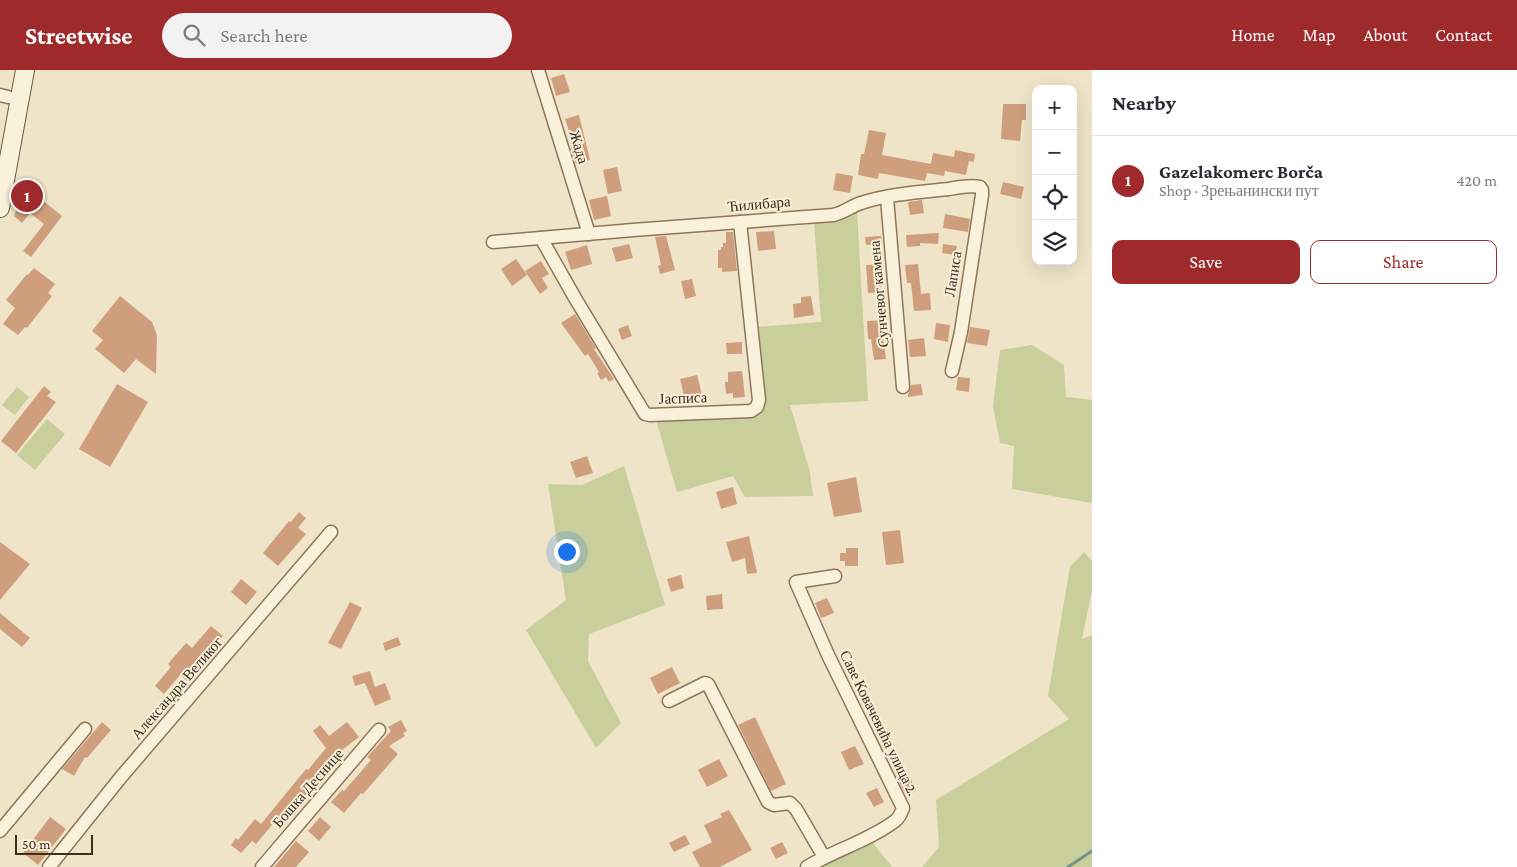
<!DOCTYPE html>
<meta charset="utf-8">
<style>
body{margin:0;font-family:"Crimson Pro",serif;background:#f2f2f3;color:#2b2b33}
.controls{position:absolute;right:15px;top:15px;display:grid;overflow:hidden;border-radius:10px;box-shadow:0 5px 20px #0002}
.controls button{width:45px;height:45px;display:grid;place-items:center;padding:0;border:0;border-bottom:1px solid #e1e1e2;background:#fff;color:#2b2b33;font:25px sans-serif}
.scale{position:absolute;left:15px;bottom:12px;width:78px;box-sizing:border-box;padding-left:5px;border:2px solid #3d2e20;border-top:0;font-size:14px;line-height:18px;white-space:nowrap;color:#3d2e20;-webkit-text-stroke:4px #f7eed8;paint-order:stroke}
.you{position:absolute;left:566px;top:481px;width:18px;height:18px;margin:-12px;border:4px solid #fff;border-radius:50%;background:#1a73e8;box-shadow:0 0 0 8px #1a73e833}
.badge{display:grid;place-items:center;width:32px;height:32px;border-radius:50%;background:#9e2a2b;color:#fff;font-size:16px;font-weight:700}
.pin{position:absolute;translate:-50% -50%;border:2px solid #fff;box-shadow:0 1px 5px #0006}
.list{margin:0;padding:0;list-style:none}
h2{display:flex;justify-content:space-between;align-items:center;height:65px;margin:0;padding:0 20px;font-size:21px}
h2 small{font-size:16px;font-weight:400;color:#7c7c81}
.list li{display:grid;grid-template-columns:32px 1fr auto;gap:15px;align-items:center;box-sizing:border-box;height:90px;padding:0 20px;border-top:1px solid #e1e1e2}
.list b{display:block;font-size:19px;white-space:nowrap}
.list p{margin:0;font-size:16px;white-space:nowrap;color:#7c7c81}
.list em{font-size:16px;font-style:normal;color:#7c7c81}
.actions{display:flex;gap:10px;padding:15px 20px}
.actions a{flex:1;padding:11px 0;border:1px solid #9e2a2b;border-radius:10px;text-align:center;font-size:18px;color:#9e2a2b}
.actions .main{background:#9e2a2b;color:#fff}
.icon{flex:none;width:28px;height:28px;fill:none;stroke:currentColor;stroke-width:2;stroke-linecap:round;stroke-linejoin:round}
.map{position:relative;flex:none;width:1092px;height:797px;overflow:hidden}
header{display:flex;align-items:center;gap:30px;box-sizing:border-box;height:70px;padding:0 25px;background:#9e2a2b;color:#fff}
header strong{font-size:24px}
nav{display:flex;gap:28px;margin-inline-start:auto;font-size:18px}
.search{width:350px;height:45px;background:#f2f2f3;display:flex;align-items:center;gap:12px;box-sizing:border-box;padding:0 18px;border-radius:28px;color:#7c7c81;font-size:19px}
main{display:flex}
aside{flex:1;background:#fff}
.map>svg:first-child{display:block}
.green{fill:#c9cf9b}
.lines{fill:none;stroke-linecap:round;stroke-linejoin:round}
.stream{stroke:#6f938a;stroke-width:3}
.building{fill:#cf9f7d}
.street-casing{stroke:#8d765c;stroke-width:15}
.secondary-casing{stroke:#6f573f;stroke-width:20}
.street{stroke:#faf1dc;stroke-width:12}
.secondary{stroke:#faf1dc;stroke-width:18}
.labels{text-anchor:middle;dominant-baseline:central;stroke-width:4;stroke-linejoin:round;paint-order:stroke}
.street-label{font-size:15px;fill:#3d2e20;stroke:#f7eed8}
</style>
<header>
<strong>Streetwise</strong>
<div class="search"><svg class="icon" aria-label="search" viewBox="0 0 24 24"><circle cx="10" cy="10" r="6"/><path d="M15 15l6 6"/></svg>Search here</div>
<nav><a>Home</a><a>Map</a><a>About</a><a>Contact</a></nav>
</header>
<main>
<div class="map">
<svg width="1092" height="797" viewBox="0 0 1092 797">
<rect width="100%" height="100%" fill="#f0e4c8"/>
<g class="green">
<path d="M857 141 868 331 790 335 810 402 813 426 745 427 733 406 677 422 656 350 745 345 761 342 765 337V333L757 257 821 252 814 150Z"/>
<path d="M1032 275 1064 295 1066 327 1092 330V433L1012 419 1014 376 1000 373 993 336 1000 280Z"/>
<path d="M17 317 29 327 15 345 2 335Z"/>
<path d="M47 349 65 364 35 400 17 385Z"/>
<path d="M624 396 665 535 589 564 588 591 621 653 596 678 526 560 566 530 548 414 582 415Z"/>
<path d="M1084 482 1092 491V520L1082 569 1092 565V797H922L939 777 936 730 1069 649 1048 626 1070 497Z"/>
<path d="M868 767 892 797H825L821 788Z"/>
</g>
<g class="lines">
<path class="stream" d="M1068 797 1092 781"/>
</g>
<g class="building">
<path d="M564 4 570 22 556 26 551 8Z"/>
<path d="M1003 34H1026V50H1022L1020 71 1001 69Z"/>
<path d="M579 45 590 90 576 94 571 77 574 76 565 49Z"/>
<path d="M869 60 886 63 882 85 931 94 933 83 954 87 955 80 975 84 974 92 969 91 966 105 945 101 944 106 927 103 925 111 879 103 878 109 858 105 861 84H864Z"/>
<path d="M617 97 622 121 608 124 603 100Z"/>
<path d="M836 103 853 106 850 123 833 120Z"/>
<path d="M28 110 45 124 41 129 62 146 31 187 23 181 44 154 30 143 22 153 14 146Z"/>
<path d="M1003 112 1024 117 1021 129 1000 124Z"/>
<path d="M607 126 611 146 594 150 589 130Z"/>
<path d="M922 130 924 143 910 145 908 132Z"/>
<path d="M945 144 970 149 968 162 943 158Z"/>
<path d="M774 161 776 179 758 181 756 162Z"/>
<path d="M726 162H733L737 201 722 202V198H718V180H721V177H723V173H726Z"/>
<path d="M939 163 938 174 920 173V176L907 177 906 165Z"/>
<path d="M666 166 675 200 660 204 658 196 661 195 655 167Z"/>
<path d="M881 166 882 174 866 175 865 167Z"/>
<path d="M629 174 633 188 616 192 612 178Z"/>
<path d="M943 174 957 176 955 185 942 183Z"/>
<path d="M587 175 592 194 571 200 565 182Z"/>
<path d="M516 189 527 205 512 216 501 199Z"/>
<path d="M541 191 549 204 542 208 548 218 540 224 525 201Z"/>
<path d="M879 194 881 222 868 223 866 195Z"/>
<path d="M918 194 921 224 930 223 931 240 914 241 911 213H907L905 195Z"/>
<path d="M34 198 55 214 48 223 52 226 27 258 25 257 18 265 3 254 15 238 6 230 27 204 28 205Z"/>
<path d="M692 209 696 226 685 229 681 211Z"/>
<path d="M120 226 152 252 157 265 156 304 136 289 124 303 95 279 103 270 92 261Z"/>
<path d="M811 226 814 245 794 248 793 234 801 233V227Z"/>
<path d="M575 244 596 278 594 279 614 309 609 312 606 307 601 310 597 303 599 302 588 284 585 286 561 253Z"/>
<path d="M886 250 887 267 883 268 886 289 874 290 871 269H868L867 251Z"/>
<path d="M936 253 950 255 948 272 934 269Z"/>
<path d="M628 255 632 266 622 270 618 259Z"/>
<path d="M970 257 990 260 987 276 967 273Z"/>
<path d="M924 268 926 286 910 287 908 270Z"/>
<path d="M742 272V284H727L726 273Z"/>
<path d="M742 301 745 327 733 328V323L726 324 725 312H728V302Z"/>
<path d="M697 305 702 325 685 330 680 309Z"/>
<path d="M958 307 970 308 969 322 956 320Z"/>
<path d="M117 314 148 332 110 397 79 379Z"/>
<path d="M921 314 923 325 908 327V324L910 320 911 315Z"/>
<path d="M44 316 51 322 47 326 56 332 16 383 1 371Z"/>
<path d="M587 386 593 403 576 408 570 392Z"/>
<path d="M856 407 862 442 834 447 827 413Z"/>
<path d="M733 417 737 434 721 439 716 422Z"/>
<path d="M299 442 306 448 298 458 306 464 278 496 263 483 289 451 291 452Z"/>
<path d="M900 460 904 493 886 495 882 462Z"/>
<path d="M749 466 757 503 747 504 745 488 732 492 726 472Z"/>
<path d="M0 472 30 494 0 530Z"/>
<path d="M846 478H858V496H845V491H840V483H846Z"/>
<path d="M681 505 684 518 671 522 667 509Z"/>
<path d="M241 509 257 522 246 535 231 522Z"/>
<path d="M722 524 723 539 707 540 706 526Z"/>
<path d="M827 528 834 543 821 548 815 533Z"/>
<path d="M350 532 362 538 341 579 328 573Z"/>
<path d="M0 543 30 568 22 577 0 559Z"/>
<path d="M211 556 223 566 187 611 180 605 164 624 155 616 171 597 168 594 186 573 192 578Z"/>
<path d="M398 567 401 575 385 581 383 573Z"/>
<path d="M672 597 680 613 658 624 650 608Z"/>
<path d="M370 601 375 617 385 613 391 629 375 636 365 613 355 616 352 606Z"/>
<path d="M755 647 786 714 771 721 738 655Z"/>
<path d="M401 650 407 661 403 663 405 666 389 676 398 684 363 724 361 723 344 743 331 732 342 720 344 721 371 690 367 687 391 661 388 657Z"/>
<path d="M102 652 111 660 87 688 85 687 74 706 62 699Z"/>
<path d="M347 652 359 667 338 683 342 686 329 701 327 700 305 726 302 723 290 738 292 740 282 753 277 749 256 774 252 771 241 783 231 775 236 768 238 770 255 749 261 754 306 699 308 700 326 678 313 661 320 655 329 666Z"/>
<path d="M855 676 864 694 849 700 841 682Z"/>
<path d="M719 689 728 706 707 717 698 700Z"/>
<path d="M910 707 916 721 906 725 899 712Z"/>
<path d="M877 718 884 732 874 737 866 723Z"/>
<path d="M729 740 752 780 720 797H700L692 782 712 772 704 755 722 747 720 744Z"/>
<path d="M50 747 66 759 38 795 23 783Z"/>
<path d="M320 747 331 757 319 771 308 761Z"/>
<path d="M685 765 690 774 674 782 669 773Z"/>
<path d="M296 771 309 782 296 797H274Z"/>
<path d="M782 772 788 783 776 789 770 778Z"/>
</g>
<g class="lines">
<defs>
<g id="street">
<path d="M538 0 589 164"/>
<path d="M0 25 8 27"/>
<path d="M887 128 903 317"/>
<path d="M541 168 575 228 645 344 650 345 751 341 757 337 759 330 740 152"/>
<path d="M493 172 633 160 833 145C844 143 851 136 861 133 889 124 920 122 949 119 959 117 970 115 980 117L982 120V125L961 262 952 301"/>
<path d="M669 631 705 613 708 614 768 732 774 735 790 733 796 739 824 787"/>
<path d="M0 761 85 659"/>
<path d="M49 797 121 707 331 462"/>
<path d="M262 797 379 660"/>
<path d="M807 797C835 780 868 771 895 751 899 748 901 744 903 738L828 585 796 512 835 506"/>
</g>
<path id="secondary" d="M0 138 25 0"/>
</defs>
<use href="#street" class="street-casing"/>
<use href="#secondary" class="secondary-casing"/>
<use href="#street" class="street"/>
<use href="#secondary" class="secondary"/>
</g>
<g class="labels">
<g class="street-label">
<text transform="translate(579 77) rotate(73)">Жада</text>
<text transform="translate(759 134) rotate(-5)">Ћилибара</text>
<text transform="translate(953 204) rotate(-81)">Лаписа</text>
<text transform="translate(879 224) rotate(-95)">Сунчевог камена</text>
<text transform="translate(683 328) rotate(-2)">Јасписа</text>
<text transform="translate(177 618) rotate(-49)">Александра Великог</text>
<text transform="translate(879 653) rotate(64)">Саве Ковачевића улица 2.</text>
<text transform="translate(308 718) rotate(-49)">Бошка Деснице</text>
</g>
</g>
</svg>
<div class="controls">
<button>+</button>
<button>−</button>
<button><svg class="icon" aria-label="locate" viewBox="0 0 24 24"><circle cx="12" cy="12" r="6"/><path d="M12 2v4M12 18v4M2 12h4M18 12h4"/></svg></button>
<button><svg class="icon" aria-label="layers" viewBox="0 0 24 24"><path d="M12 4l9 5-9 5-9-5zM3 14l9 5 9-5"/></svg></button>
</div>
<div class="scale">50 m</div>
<div class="you"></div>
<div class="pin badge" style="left:27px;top:126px">1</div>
</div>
<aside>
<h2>Nearby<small></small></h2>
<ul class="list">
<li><span class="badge">1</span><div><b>Gazelakomerc Borča</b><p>Shop · Зрењанински пут</p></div><em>420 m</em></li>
</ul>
<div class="actions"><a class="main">Save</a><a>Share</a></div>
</aside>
</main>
